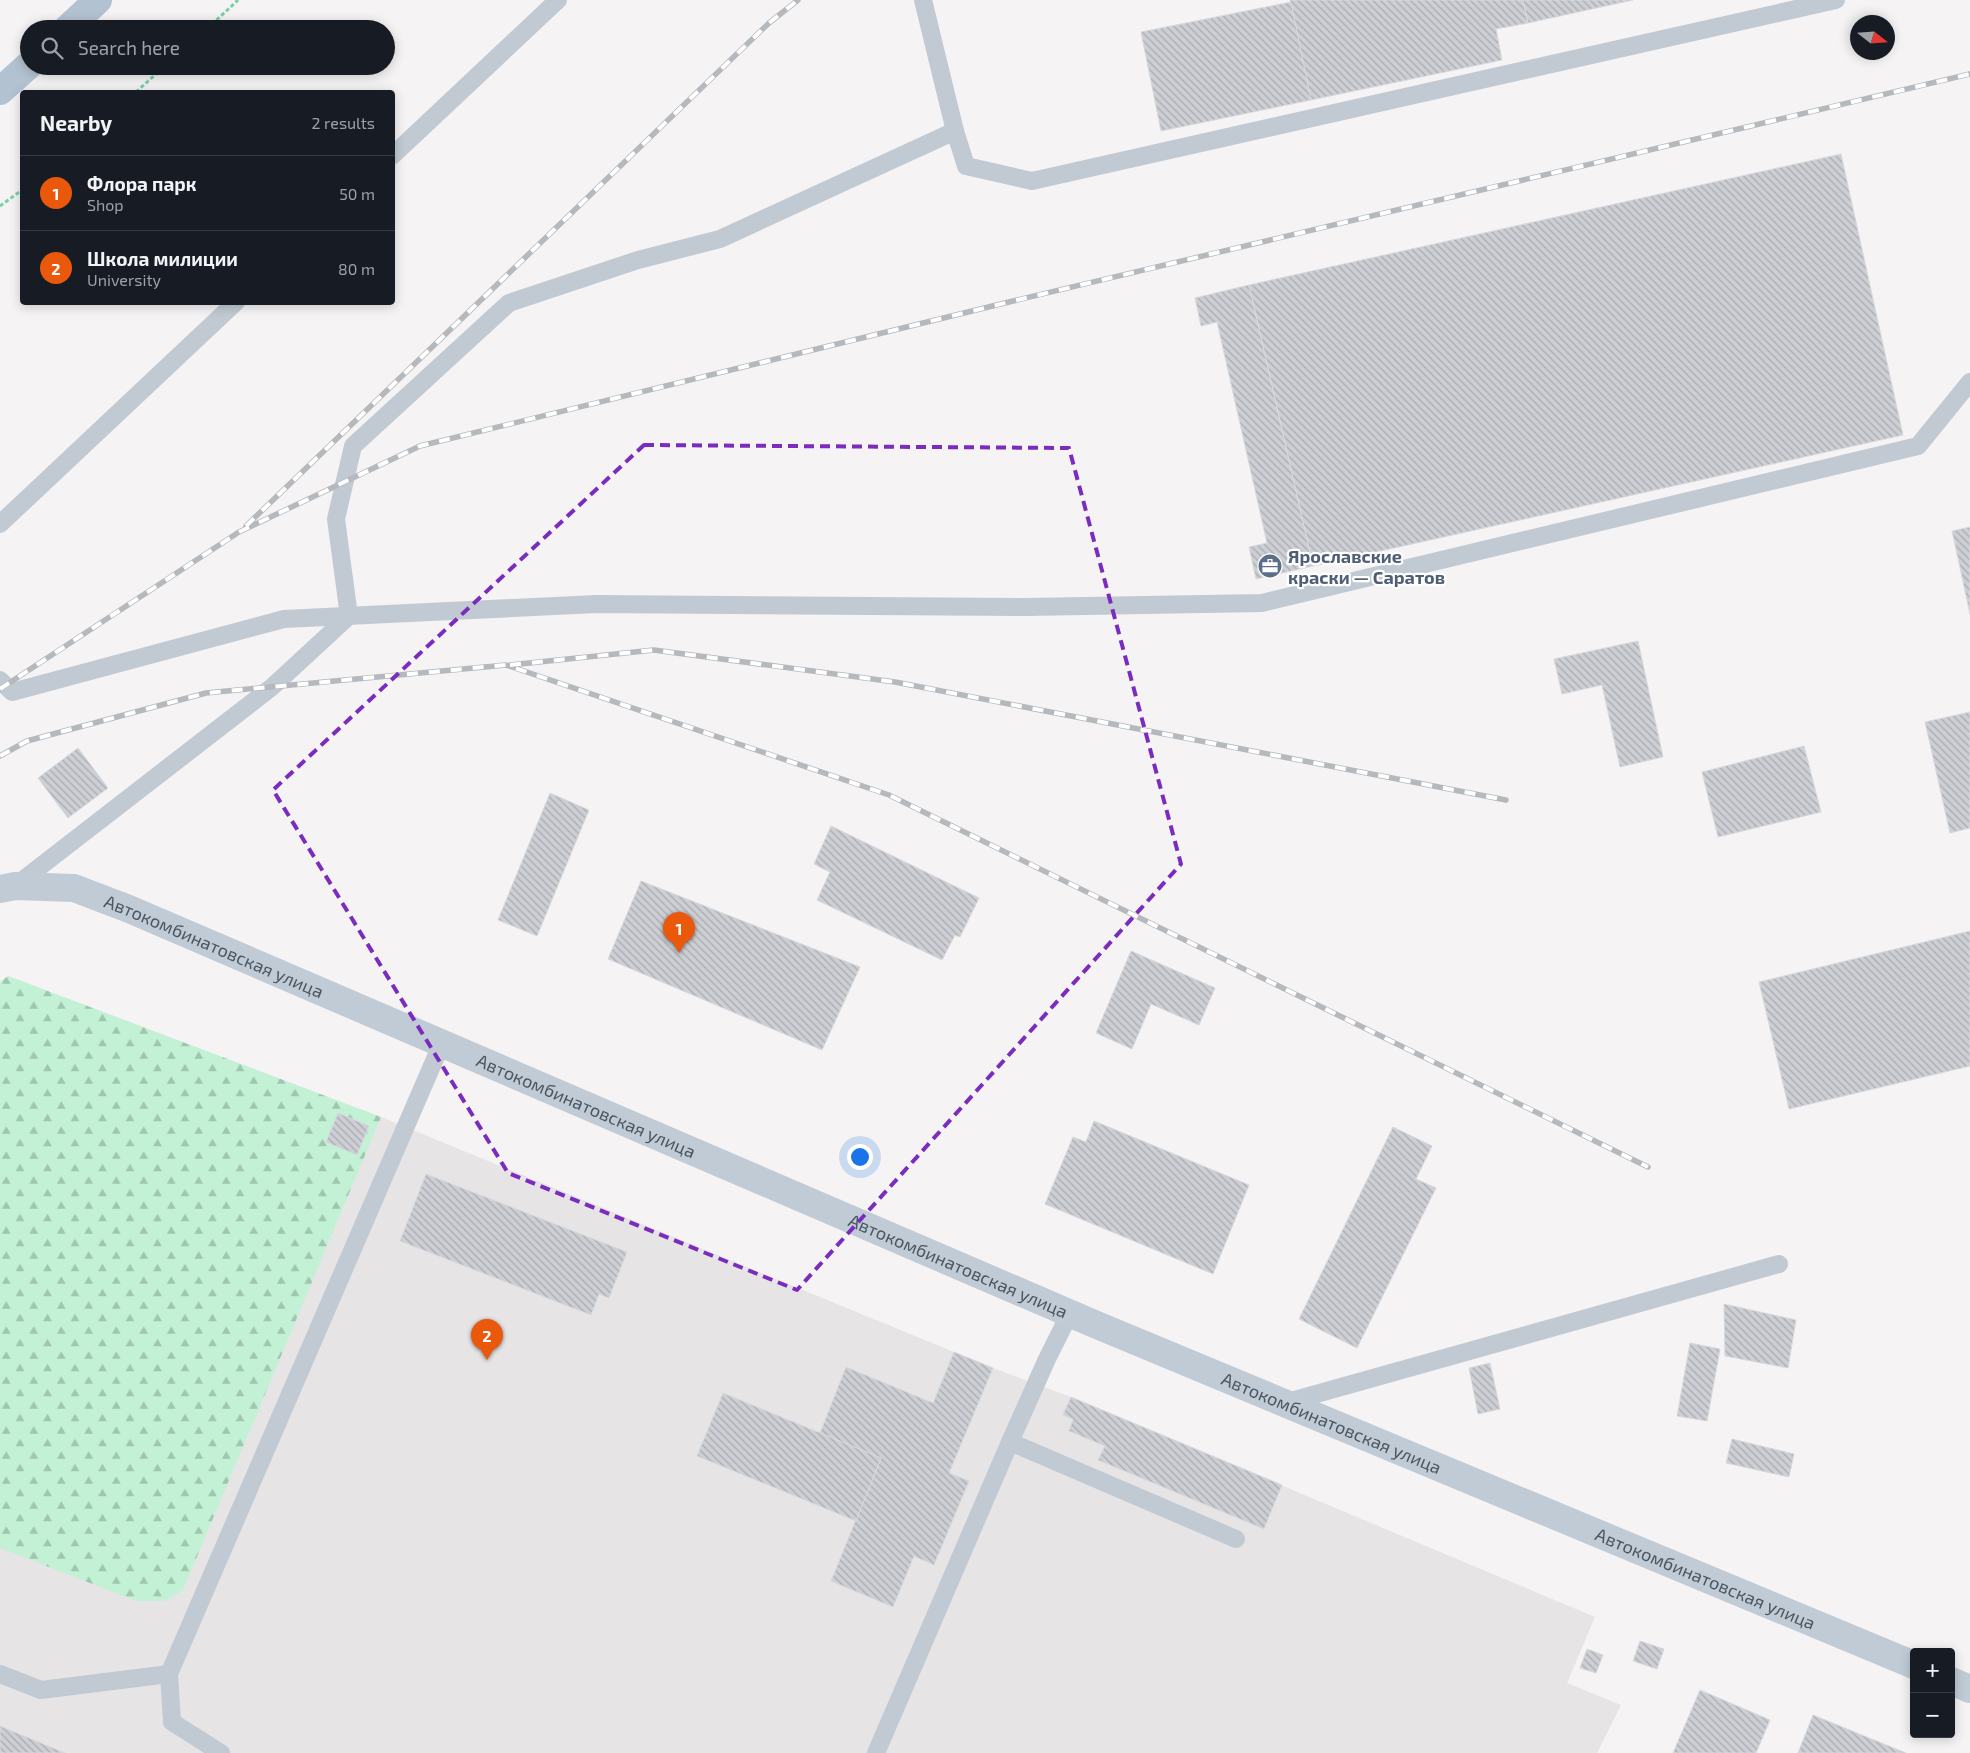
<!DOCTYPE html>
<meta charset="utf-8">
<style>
body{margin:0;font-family:"Exo 2",sans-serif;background:#20242c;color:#f1f3f6}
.controls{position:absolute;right:15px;bottom:15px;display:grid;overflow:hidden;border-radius:5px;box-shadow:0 2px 12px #0003}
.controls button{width:45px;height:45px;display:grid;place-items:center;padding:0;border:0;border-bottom:1px solid #363941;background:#171b24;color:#f1f3f6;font:25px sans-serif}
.compass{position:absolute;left:1850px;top:15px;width:45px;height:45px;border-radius:50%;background:#171b24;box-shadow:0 2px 12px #0003;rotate:107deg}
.you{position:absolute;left:859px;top:1156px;width:18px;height:18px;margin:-12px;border:4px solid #fff;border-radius:50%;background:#1a73e8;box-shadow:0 0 0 8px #1a73e833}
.badge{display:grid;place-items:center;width:32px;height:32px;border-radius:50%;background:#ea580c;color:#fff;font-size:16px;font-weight:700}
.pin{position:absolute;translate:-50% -41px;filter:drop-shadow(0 1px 2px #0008)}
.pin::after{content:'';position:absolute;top:26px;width:18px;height:15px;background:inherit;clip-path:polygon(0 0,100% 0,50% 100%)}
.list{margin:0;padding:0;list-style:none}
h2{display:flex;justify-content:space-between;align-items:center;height:65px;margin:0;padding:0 20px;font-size:21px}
h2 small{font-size:16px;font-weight:400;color:#9ea1a6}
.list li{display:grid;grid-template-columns:32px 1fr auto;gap:15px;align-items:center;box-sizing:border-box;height:75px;padding:0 20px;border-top:1px solid #363941}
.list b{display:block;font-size:19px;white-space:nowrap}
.list p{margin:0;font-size:16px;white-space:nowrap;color:#9ea1a6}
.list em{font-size:16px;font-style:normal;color:#9ea1a6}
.icon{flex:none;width:28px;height:28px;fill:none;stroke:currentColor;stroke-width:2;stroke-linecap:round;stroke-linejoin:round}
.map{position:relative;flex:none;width:1970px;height:1753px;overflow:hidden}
.search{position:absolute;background:#171b24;box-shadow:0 2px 12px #0003;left:20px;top:20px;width:375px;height:55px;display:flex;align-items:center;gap:12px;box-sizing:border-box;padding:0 18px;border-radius:28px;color:#9ea1a6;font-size:19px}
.panel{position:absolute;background:#171b24;box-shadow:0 2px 12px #0003;left:20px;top:90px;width:375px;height:215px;border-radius:5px}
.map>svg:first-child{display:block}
.education{fill:#e6e4e5}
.forest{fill:url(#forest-firs)}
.building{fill:url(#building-back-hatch);stroke:#d7d9de}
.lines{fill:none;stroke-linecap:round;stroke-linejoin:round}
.path{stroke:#7ad0a6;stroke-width:3;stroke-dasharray:4 2.5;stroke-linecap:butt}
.lane{stroke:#c1cad2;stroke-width:18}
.secondary{stroke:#c1cbd6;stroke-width:28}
.primary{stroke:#b3c2d1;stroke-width:28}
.rail-casing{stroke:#b5b8bd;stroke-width:5.5}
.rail{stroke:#fff;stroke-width:4;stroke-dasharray:11;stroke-linecap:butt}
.marked{fill:none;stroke:#7b2cbf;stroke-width:4;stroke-dasharray:10 6;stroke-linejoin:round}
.labels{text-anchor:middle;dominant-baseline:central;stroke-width:4.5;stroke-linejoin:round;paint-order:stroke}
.service-label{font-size:18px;font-weight:bold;fill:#4e5e75;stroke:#fff;text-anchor:start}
.street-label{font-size:18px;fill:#4a5661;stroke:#fff}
</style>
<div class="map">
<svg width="1970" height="1753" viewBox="0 0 1970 1753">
<defs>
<pattern id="forest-firs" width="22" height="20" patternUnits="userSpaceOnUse" patternTransform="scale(1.25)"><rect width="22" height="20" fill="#c3f1d5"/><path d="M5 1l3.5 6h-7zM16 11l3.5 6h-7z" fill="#a0c6b0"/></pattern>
<pattern id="building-back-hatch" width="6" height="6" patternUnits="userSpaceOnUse" patternTransform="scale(1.25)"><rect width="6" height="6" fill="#cdcfd5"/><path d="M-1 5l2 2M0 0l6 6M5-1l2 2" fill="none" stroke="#a8abb0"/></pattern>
</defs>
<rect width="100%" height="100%" fill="#f5f3f3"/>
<path class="education" d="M8 976 381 1117 993 1368 1071 1397 1595 1617 1567 1683 1621 1705 1597 1753H0V982Z"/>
<path class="forest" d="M8 976 381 1117 183 1590 165 1601H136L0 1548V982Z"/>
<g class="building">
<path d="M1290 0H1523L1528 23 1496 29 1502 60 1311 100Z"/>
<path d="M1523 0H1633L1528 23Z"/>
<path d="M1291 2 1311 100 1161 131 1141 32Z"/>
<path d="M1841 154 1903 435 1313 566 1249 285Z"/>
<path d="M1249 285 1313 566 1256 579 1249 547 1267 543 1217 322 1201 326 1195 298Z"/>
<path d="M1970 527V614L1952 531Z"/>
<path d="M1638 641 1663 757 1620 767 1602 685 1562 694 1554 659Z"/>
<path d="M1970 712V828L1950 833 1925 722Z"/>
<path d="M1804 746 1821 812 1718 837 1702 772Z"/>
<path d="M78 748 108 788 68 818 38 778Z"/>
<path d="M550 793 589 810 537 936 498 920Z"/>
<path d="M831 826 979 898 960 937 955 935 942 960 817 900 830 872 814 864Z"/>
<path d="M641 881 860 967 822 1050 608 959Z"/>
<path d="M1970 931V1066L1789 1109 1759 982Z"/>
<path d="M1131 951 1215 988 1199 1025 1151 1004 1132 1049 1096 1033Z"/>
<path d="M338 1113 369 1126 357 1155 326 1142Z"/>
<path d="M1094 1121 1249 1185 1213 1274 1045 1204 1073 1137 1086 1142Z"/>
<path d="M1393 1127 1432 1146 1416 1179 1436 1188 1357 1348 1299 1319Z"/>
<path d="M426 1174 627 1252 609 1298 599 1294 591 1315 400 1241Z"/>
<path d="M1724 1304 1796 1320 1788 1368 1725 1356Z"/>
<path d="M1690 1343 1720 1349 1707 1421 1677 1416Z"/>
<path d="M954 1352 993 1368 949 1473 969 1481 934 1565 914 1556 893 1607 831 1581 881 1458 820 1433 846 1367 933 1403Z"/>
<path d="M1490 1363 1500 1409 1478 1414 1469 1368Z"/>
<path d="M723 1393 881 1458 856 1521 697 1456Z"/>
<path d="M1071 1397 1282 1485 1264 1529 1098 1460 1105 1446 1069 1431 1073 1419 1063 1415Z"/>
<path d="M1732 1439 1794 1454 1789 1477 1726 1463Z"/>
<path d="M1640 1641 1664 1649 1657 1669 1633 1661Z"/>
<path d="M1587 1649 1603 1655 1596 1673 1580 1668Z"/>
<path d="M1700 1690 1770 1720 1756 1753H1673Z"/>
<path d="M1813 1715 1906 1753H1798Z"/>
<path d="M0 1726 65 1753H0Z"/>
</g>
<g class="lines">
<g class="path">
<path d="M207 29 238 0"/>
<path d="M136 92 165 66"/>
<path d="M0 206 22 190"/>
</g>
<g class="lane">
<path d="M923 0 955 131 966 166 1032 181 1836 0"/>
<path d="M392 156 558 0"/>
<path d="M0 524 236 302"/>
<path d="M0 680 12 692 284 619 596 604 1026 607 1262 603 1918 446 1970 382"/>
<path d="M15 886 272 687 349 616 336 519 353 446 509 303 638 260 720 239 955 131"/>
<path d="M1284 1403 1779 1264"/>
<path d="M1010 1442 1236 1539"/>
<path d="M0 1674 41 1690 169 1674"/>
<path d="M221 1753 172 1722 169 1674 441 1045"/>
<path d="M876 1753 1010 1442 1047 1359 1070 1313"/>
</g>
<g class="secondary">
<path id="s1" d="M0 889 15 886 74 888 129 909 1092 1323 1914 1665"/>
<path d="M1951 1681 1970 1689"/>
</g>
<g class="primary">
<path d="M67 29 98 0"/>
<path d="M0 91 29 65"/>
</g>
<defs>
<g id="rail">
<path d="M246 526 769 23 798 0"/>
<path d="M510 665 654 650 895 682 1506 800"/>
<path d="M0 689 239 532 420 446 1013 301 1970 74"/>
<path d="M0 756 27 741 206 693 506 665 889 795 1648 1167"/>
</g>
</defs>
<use href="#rail" class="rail-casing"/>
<use href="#rail" class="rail"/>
</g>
<path class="marked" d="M644 445 1069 448 1181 864 797 1290 508 1173 273 790Z"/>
<defs>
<symbol id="office-disc" viewBox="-11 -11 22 22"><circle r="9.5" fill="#5c6f8a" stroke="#fff"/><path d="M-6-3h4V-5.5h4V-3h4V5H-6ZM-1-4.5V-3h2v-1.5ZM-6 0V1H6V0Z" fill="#fff"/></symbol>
</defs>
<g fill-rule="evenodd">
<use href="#office-disc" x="1256" y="552" width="28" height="28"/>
</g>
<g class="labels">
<g class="service-label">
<text x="1288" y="556">Ярославские<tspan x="1288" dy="21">краски — Саратов</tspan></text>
</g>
<g class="street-label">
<text stroke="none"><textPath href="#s1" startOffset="226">Автокомбинатовская улица</textPath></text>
<text stroke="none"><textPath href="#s1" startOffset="631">Автокомбинатовская улица</textPath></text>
<text stroke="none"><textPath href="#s1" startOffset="1036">Автокомбинатовская улица</textPath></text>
<text stroke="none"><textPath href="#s1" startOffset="1441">Автокомбинатовская улица</textPath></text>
<text stroke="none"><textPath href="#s1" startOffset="1846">Автокомбинатовская улица</textPath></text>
</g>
</g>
</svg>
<div class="controls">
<button>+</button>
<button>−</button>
</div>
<svg class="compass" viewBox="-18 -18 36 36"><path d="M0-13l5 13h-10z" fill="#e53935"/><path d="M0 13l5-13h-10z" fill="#9ea1a6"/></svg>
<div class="you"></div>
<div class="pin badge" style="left:679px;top:953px">1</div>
<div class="pin badge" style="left:487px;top:1360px">2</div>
<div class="search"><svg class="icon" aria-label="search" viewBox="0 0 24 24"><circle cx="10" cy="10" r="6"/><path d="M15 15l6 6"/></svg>Search here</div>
<section class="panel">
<h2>Nearby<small>2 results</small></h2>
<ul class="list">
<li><span class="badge">1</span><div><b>Флора парк</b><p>Shop</p></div><em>50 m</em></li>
<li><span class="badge">2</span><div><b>Школа милиции</b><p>University</p></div><em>80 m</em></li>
</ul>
</section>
</div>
